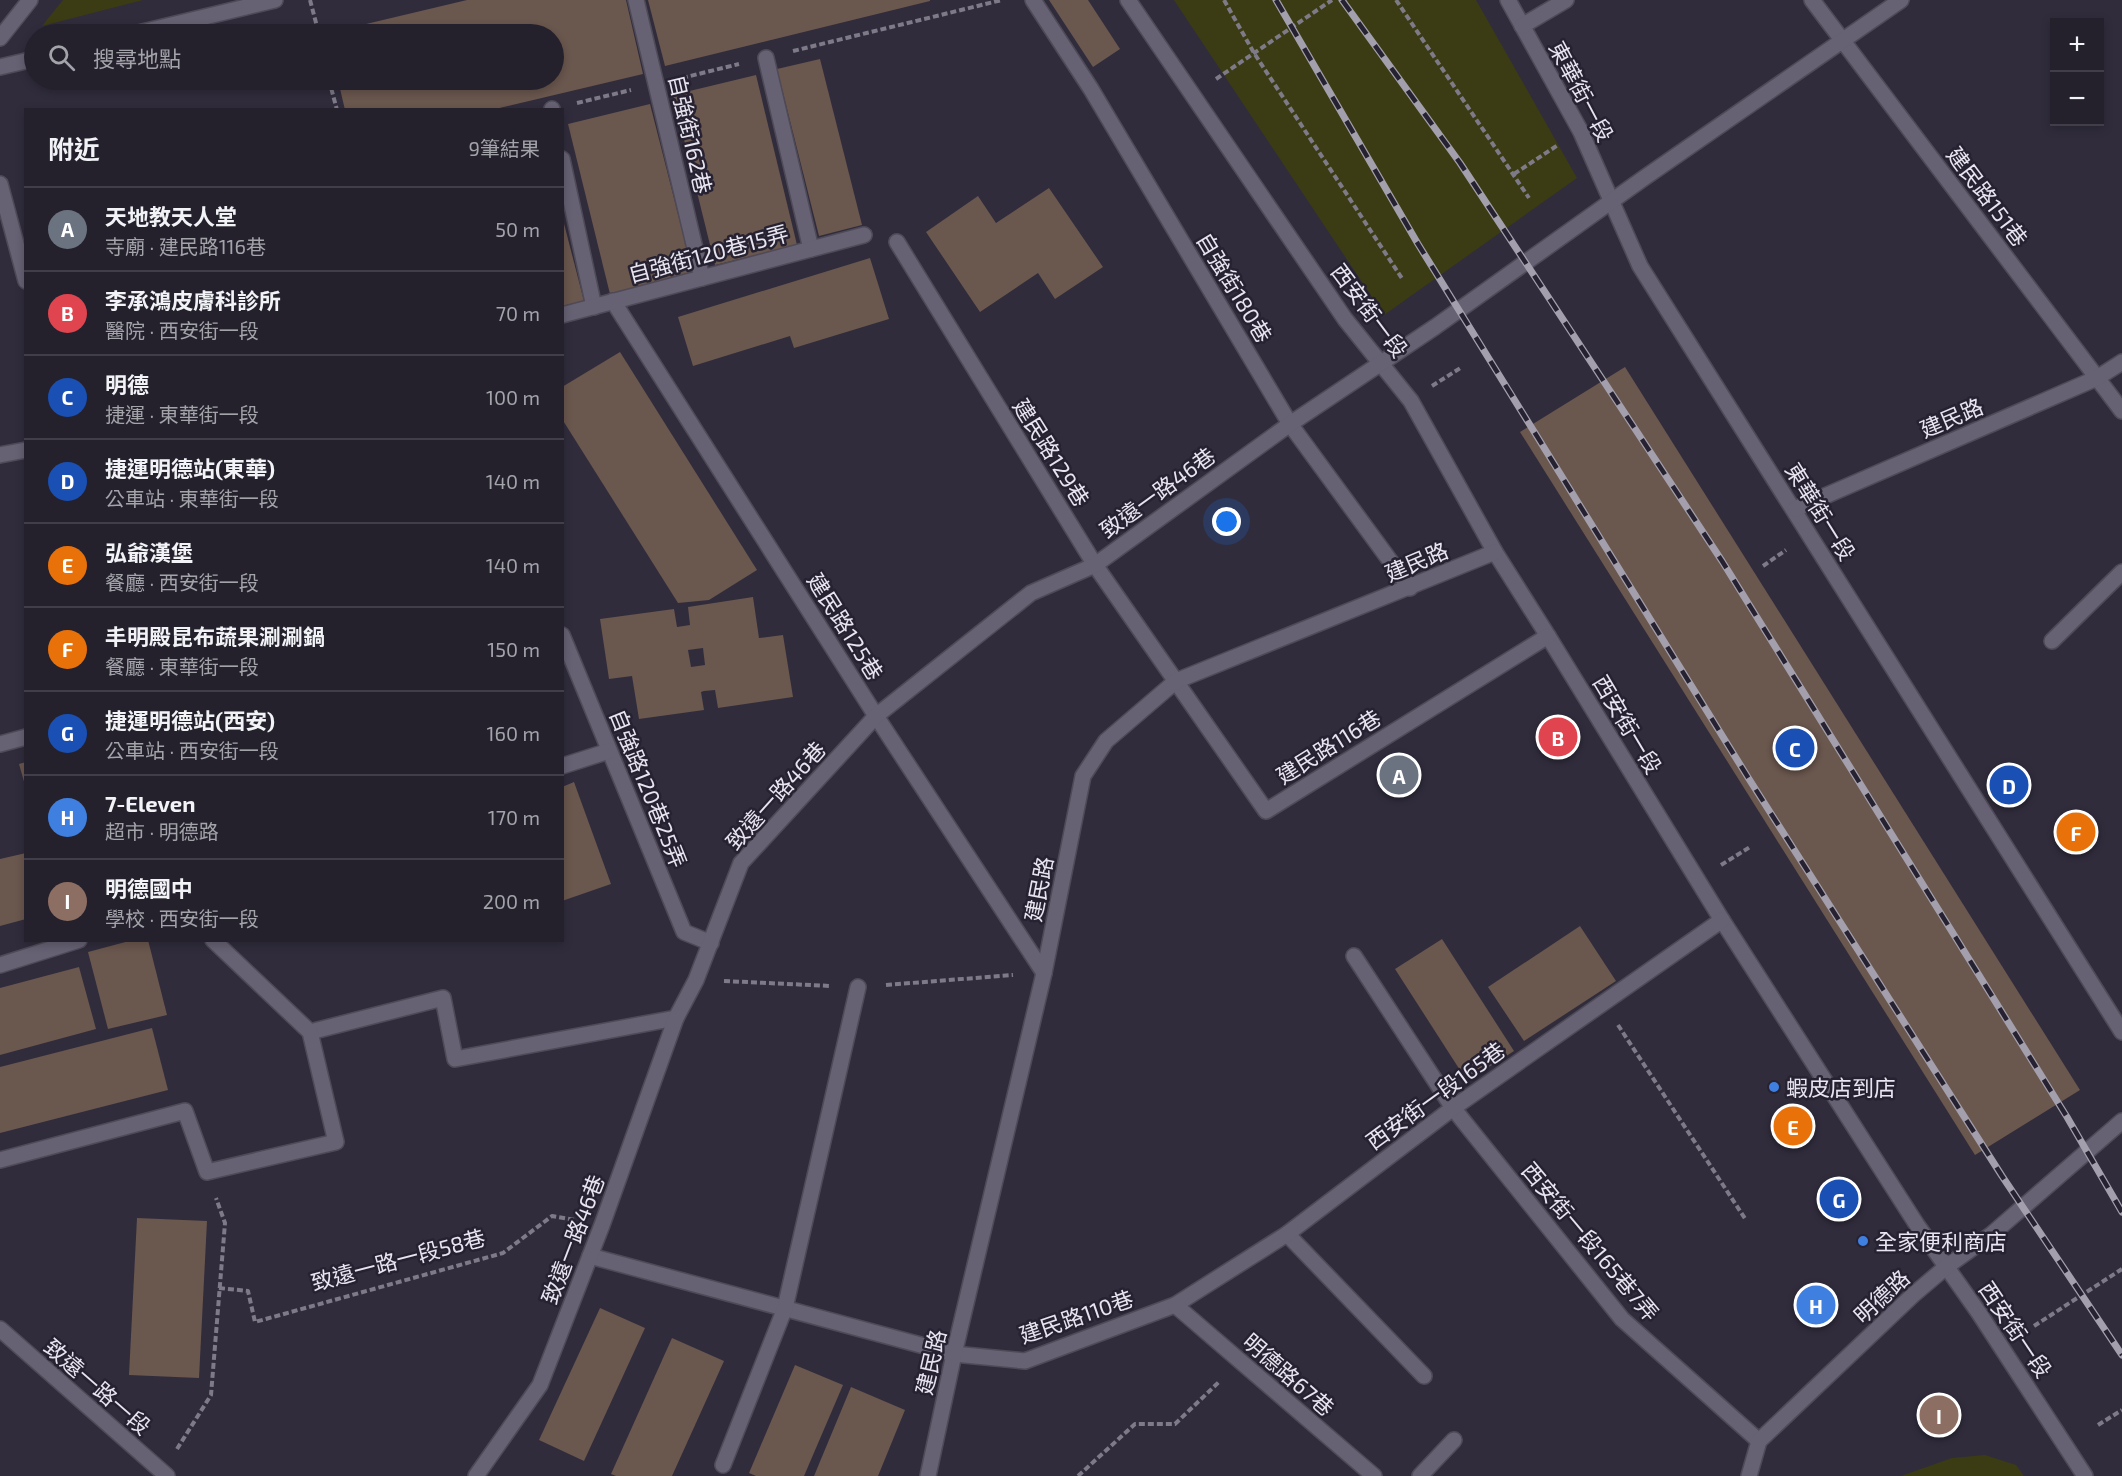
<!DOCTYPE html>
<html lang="zh-TW">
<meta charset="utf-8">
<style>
body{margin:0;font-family:"Exo 2","Noto Sans TC",sans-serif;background:#2c2935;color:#f1f3f6}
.controls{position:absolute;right:18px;top:18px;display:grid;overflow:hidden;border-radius:0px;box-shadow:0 3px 9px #0003}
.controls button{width:54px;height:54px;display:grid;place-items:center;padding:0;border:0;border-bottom:2px solid #413e49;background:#24212d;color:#f1f3f6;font:30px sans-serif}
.you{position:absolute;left:1227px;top:522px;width:21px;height:21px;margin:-15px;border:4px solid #fff;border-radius:50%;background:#1a73e8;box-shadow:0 0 0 9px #1a73e833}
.badge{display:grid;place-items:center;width:39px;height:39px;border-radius:50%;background:#b45309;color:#fff;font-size:20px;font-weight:700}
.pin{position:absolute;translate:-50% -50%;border:3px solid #fff;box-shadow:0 2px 6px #0006}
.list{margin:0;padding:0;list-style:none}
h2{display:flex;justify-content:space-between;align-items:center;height:78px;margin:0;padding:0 24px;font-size:26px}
h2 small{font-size:20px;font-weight:400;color:#a3a3aa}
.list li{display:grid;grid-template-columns:39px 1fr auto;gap:18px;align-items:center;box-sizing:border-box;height:84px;padding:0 24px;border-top:2px solid #413e49}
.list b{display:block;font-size:22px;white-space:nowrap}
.list p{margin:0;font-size:20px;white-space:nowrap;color:#a3a3aa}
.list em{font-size:20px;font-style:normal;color:#a3a3aa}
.icon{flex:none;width:33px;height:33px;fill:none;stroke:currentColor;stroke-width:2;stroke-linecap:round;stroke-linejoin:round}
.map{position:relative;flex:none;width:2122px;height:1476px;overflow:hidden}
.search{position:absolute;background:#24212d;box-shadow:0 3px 9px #0003;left:24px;top:24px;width:540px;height:66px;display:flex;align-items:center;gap:15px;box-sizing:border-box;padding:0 21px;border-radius:33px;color:#a3a3aa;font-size:22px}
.panel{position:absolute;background:#24212d;box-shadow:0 3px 9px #0003;left:24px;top:108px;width:540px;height:834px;border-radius:0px}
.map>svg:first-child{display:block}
.green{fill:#3b3c14}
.building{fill:#6a574e;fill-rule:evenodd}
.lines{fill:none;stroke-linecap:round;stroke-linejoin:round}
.minor-casing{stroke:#4f4a58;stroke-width:18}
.path{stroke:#7e7a88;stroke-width:4;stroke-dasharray:6 3;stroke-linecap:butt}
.minor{stroke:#666173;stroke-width:15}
.rail-casing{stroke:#a39fac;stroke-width:7}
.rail{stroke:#272232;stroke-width:4.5;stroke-dasharray:14;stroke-linecap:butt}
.shop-dot{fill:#3f7fe0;stroke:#272232;stroke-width:2}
.labels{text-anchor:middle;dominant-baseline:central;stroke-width:5;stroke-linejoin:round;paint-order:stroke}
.street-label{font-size:22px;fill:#e8e5f0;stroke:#272232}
.poi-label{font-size:22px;fill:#e8e5f0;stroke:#272232;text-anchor:start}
</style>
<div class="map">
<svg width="2122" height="1476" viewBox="0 0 2122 1476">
<rect width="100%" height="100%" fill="#302c3c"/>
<g class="green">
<path d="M63 0H143L42 26Z"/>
<path d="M1174 0H1476L1577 178 1384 315Z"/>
<path d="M1985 1455 2016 1465 2024 1476H1901L1952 1458Z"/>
</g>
<g class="building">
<path d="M467 0H626L643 74 491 110H345L338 80H554V34H324Z"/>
<path d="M648 0H930V1L665 66Z"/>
<path d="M1049 0H1088L1120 49 1093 67Z"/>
<path d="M820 59 862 225 819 236 777 69Z"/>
<path d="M756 75 797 245 715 265 673 95Z"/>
<path d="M650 104 693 273 610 294 568 124Z"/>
<path d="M1049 188 1103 267 1055 299 1038 273 980 312 926 232 978 196 996 223Z"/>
<path d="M562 216 584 301 562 306Z"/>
<path d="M870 258 889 319 794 348 790 336 693 366 678 317Z"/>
<path d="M620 352 757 570 709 600 678 603 562 419V387Z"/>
<path d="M1625 367 2080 1090 1975 1155 1520 432Z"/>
<path d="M753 597 759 638 783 635 793 697 718 708 715 690 704 691 701 692 704 710 639 719 632 676 609 679 600 619 674 609 677 627 690 625 688 607ZM703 648 705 665 691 667 688 650Z"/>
<path d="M26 762V785H25L19 764Z"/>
<path d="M574 782 611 884 562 901V787Z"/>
<path d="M26 853V919L0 926V859Z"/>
<path d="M1580 926 1616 981 1524 1041 1488 987Z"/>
<path d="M1442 939 1514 1051 1467 1081 1395 969Z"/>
<path d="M133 940H148L167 1015 108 1029 88 952Z"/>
<path d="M79 967 96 1029 0 1055V988Z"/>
<path d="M152 1028 168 1090 0 1133V1067Z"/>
<path d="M137 1218 207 1221 199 1378 129 1375Z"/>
<path d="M600 1308 645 1328 584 1461 539 1440Z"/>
<path d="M672 1338 724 1361 672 1476H616L611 1474Z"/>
<path d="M795 1365 843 1385 804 1476H756L749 1473Z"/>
<path d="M851 1387 905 1410 878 1476H814Z"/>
</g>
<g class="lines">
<defs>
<g id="minor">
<path d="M636 0 702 278"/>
<path d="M1033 0 1091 89 1290 424 1410 588"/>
<path d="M1128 0 1345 319 1411 401 1495 552 1548 636 1722 920 1917 1225 1979 1313 2085 1476"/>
<path d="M1508 0 1581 132 1640 266 2122 1032"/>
<path d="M1812 0 2122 411"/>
<path d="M1522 26 1566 0"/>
<path d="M134 34 275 0"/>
<path d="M0 38 30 0"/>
<path d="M766 58 811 249"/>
<path d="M0 67 34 59"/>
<path d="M552 109V110"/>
<path d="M562 159 594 307"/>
<path d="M0 184 26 281"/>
<path d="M897 242 1095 565 1266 811 1548 636"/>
<path d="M613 301 876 716 1044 973"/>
<path d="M562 315 864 235"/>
<path d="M0 455 26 450"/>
<path d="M1795 509 2097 378 2122 362"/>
<path d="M562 635 684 932 711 943"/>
<path d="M2052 641 2122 572"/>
<path d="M0 744 26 737"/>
<path d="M562 766 609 751"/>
<path d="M1354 956 1453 1108 1622 1319 1759 1441"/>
<path d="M0 965 79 940"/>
<path d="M310 1032 443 998 455 1059 676 1018"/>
<path d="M0 1160 185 1111 207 1172 336 1142 310 1032 213 940"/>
<path d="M1287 1234 1424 1376"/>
<path d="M590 1256 954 1354 1025 1361 1175 1305 1287 1234 1453 1108 1722 920"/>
<path d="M1175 1305 1374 1476"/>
<path d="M0 1329 167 1476"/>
<path d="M723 1465 785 1308 858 987"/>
<path d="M476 1476 540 1385 602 1225 676 1018 696 980 741 863 876 716 1031 593 1095 565 1290 424 1435 327 1644 178 1901 0"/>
<path d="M928 1476 954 1354 1044 973 1083 776 1106 741 1176 681 1495 552"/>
<path d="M1420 1476 1454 1440"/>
<path d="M1749 1476 1759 1441 1913 1295 1946 1267 1992 1234 2122 1121"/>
</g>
</defs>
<use href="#minor" class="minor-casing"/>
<g class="path">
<path d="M310 0 319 34"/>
<path d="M1224 0 1254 53 1403 280"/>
<path d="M1396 0 1529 198"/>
<path d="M793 51 1002 0"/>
<path d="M682 78 739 64"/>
<path d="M1216 79 1332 0"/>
<path d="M329 80 337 110"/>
<path d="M577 103 631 90"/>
<path d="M1514 174 1558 145"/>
<path d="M1432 386 1462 367"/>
<path d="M1763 566 1786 550"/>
<path d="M1721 865 1750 847"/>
<path d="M724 981 831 986"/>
<path d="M886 985 1013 975"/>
<path d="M1618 1025 1746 1220"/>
<path d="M219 1288 248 1291 255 1322 503 1253 552 1216 575 1220"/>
<path d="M2034 1326 2122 1269"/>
<path d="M2098 1425 2122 1410"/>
<path d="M177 1449 211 1395 225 1223 216 1198"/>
<path d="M1078 1476 1135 1424H1175L1220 1381"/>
</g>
<use href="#minor" class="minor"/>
<defs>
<g id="rail">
<path d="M1276 0 1418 244 1749 779 2002 1176 2122 1355"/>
<path d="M1342 0 1460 163 1722 561 2067 1117 2122 1212"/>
</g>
</defs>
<use href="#rail" class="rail-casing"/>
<use href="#rail" class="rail"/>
</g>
<g class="shop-dot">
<circle cx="1774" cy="1087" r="6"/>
<circle cx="1863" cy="1241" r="6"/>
</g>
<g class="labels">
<g class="street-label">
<text transform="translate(1582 91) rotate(62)">東華街一段</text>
<text transform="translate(691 134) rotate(77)">自強街162巷</text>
<text transform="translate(1988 196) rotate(53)">建民路151巷</text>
<text transform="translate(708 253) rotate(-15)">自強街120巷15弄</text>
<text transform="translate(1235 287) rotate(59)">自強街180巷</text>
<text transform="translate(1370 310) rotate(53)">西安街一段</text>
<text transform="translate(1951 417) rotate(-23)">建民路</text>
<text transform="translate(1052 452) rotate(58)">建民路129巷</text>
<text transform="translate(1157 492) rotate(-36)">致遠一路46巷</text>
<text transform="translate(1821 511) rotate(58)">東華街一段</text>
<text transform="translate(1416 561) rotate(-23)">建民路</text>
<text transform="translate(846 626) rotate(58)">建民路125巷</text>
<text transform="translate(1628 724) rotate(59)">西安街一段</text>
<text transform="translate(1328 746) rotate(-32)">建民路116巷</text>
<text transform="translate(649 788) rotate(68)">自強路120巷25弄</text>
<text transform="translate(775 795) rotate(-48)">致遠一路46巷</text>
<text transform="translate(1038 889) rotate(-79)">建民路</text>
<text transform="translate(1435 1095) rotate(-36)">西安街一段165巷</text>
<text transform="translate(572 1239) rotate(-69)">致遠一路46巷</text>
<text transform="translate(1591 1241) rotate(50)">西安街一段165巷7弄</text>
<text transform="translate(398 1259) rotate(-15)">致遠一路一段58巷</text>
<text transform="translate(1881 1296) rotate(-43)">明德路</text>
<text transform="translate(1076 1316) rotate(-19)">建民路110巷</text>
<text transform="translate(2016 1329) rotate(56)">西安街一段</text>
<text transform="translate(930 1362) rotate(-77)">建民路</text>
<text transform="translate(1289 1374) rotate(41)">明德路67巷</text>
<text transform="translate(98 1386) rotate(41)">致遠一路一段</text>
</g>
<g class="poi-label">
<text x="1786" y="1087">蝦皮店到店</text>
<text x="1875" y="1241">全家便利商店</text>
</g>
</g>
</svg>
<div class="controls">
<button>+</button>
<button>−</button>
</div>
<div class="you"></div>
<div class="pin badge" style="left:1399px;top:775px;background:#6b7280">A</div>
<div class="pin badge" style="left:1558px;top:737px;background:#e0444e">B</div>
<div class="pin badge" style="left:1795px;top:748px;background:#1a4fb4">C</div>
<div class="pin badge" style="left:2009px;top:785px;background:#1a4fb4">D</div>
<div class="pin badge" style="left:1793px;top:1126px;background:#e8710a">E</div>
<div class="pin badge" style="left:2076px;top:832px;background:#e8710a">F</div>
<div class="pin badge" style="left:1839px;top:1199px;background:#1a4fb4">G</div>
<div class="pin badge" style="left:1816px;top:1305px;background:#3f7fe0">H</div>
<div class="pin badge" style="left:1939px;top:1415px;background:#8d6e63">I</div>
<div class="search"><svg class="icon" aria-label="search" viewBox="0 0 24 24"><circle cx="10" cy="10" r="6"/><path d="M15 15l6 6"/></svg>搜尋地點</div>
<section class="panel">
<h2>附近<small>9筆結果</small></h2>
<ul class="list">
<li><span class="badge" style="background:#6b7280">A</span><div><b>天地教天人堂</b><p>寺廟 · 建民路116巷</p></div><em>50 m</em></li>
<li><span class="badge" style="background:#e0444e">B</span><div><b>李承鴻皮膚科診所</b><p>醫院 · 西安街一段</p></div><em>70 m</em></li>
<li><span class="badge" style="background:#1a4fb4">C</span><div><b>明德</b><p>捷運 · 東華街一段</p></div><em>100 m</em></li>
<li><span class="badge" style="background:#1a4fb4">D</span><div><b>捷運明德站(東華)</b><p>公車站 · 東華街一段</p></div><em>140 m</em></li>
<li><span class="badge" style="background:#e8710a">E</span><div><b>弘爺漢堡</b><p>餐廳 · 西安街一段</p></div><em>140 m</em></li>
<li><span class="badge" style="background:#e8710a">F</span><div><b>丰明殿昆布蔬果涮涮鍋</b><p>餐廳 · 東華街一段</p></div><em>150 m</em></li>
<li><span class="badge" style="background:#1a4fb4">G</span><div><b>捷運明德站(西安)</b><p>公車站 · 西安街一段</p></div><em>160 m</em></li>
<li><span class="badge" style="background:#3f7fe0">H</span><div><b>7-Eleven</b><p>超市 · 明德路</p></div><em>170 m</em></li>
<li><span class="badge" style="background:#8d6e63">I</span><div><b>明德國中</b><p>學校 · 西安街一段</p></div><em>200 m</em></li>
</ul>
</section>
</div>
